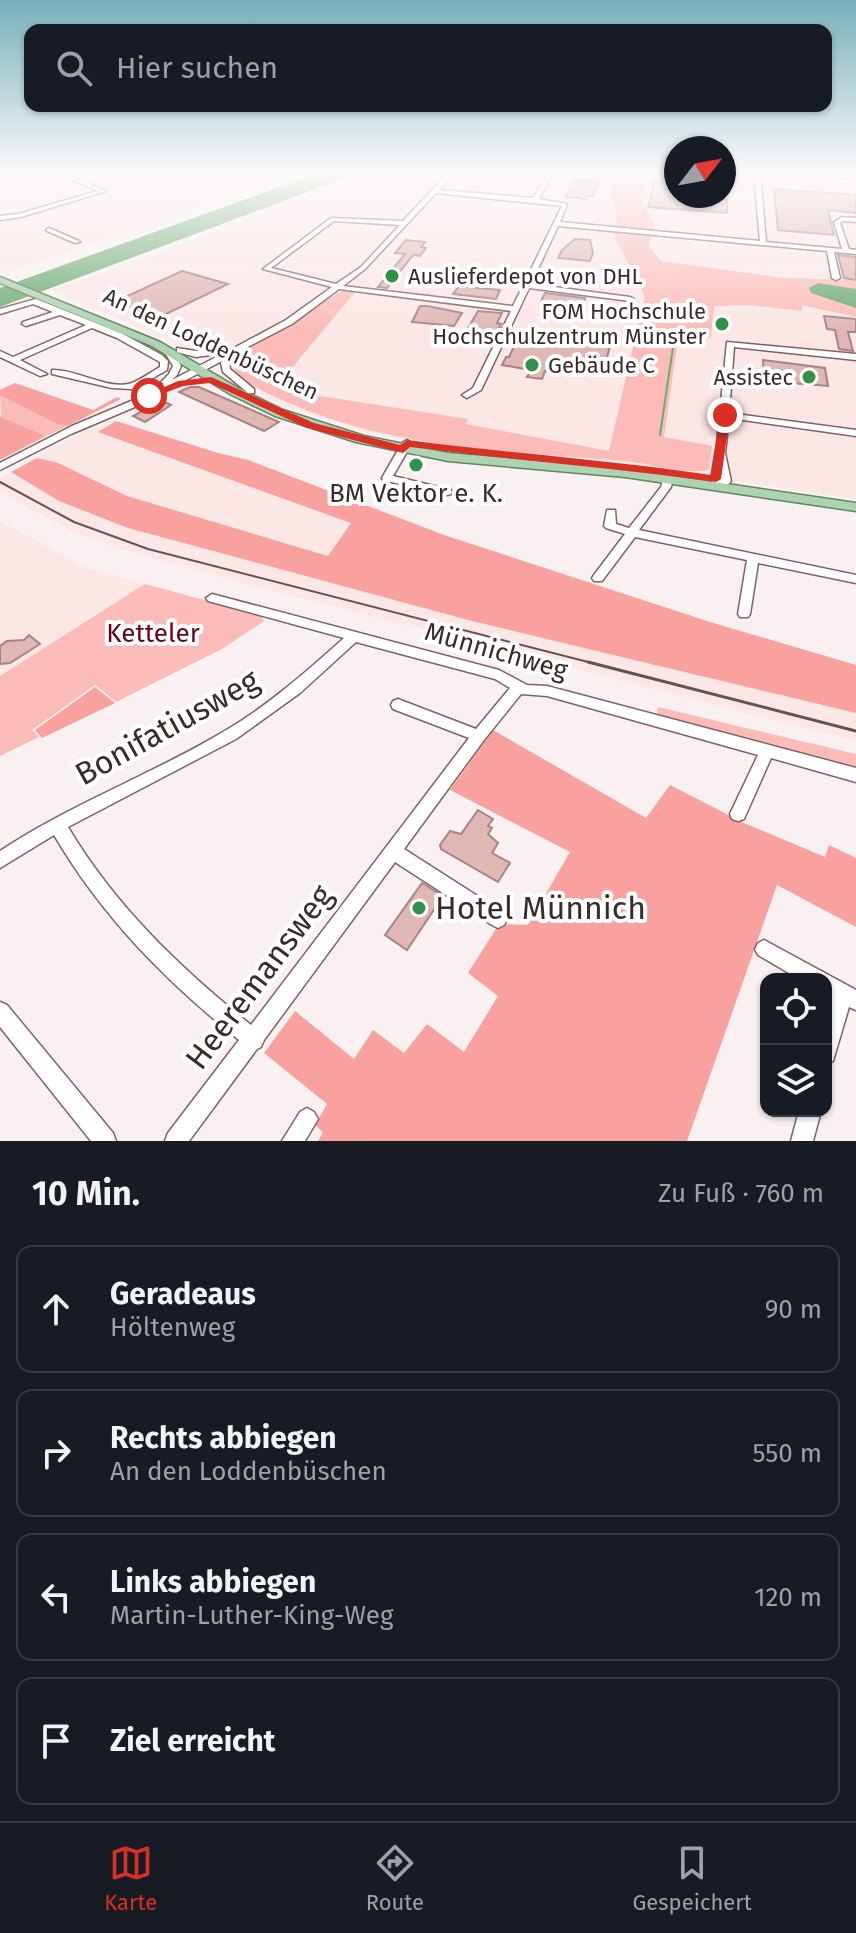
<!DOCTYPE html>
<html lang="de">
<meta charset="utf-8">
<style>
body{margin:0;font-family:"Fira Sans",sans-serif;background:#20242c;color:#f1f3f6}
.controls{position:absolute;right:24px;bottom:24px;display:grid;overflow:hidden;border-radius:16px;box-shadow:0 2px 6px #0004}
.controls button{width:72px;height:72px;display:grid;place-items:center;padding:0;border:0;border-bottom:2px solid #363941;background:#171b24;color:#f1f3f6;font:40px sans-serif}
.compass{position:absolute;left:664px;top:136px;width:72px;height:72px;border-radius:50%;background:#171b24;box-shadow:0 2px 6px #0004;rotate:59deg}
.stop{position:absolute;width:24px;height:24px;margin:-18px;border:6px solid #d93025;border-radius:50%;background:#fff}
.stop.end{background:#d93025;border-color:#fff;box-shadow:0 2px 8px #0008}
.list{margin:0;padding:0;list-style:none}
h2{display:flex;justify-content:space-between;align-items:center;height:104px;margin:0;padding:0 32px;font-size:34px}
h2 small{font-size:26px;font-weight:400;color:#9ea1a6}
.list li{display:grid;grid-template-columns:52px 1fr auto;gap:24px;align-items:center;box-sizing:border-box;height:128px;margin:0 16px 16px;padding:0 16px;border:2px solid #363941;border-radius:16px}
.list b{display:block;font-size:30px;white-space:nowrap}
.list p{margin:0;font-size:26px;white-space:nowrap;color:#9ea1a6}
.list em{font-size:26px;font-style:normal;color:#9ea1a6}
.icon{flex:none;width:44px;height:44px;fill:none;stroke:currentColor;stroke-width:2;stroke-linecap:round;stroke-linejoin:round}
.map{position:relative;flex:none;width:856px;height:1141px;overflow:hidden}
.search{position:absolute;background:#171b24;box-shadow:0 2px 6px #0004;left:24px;right:24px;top:24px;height:88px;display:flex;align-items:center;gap:20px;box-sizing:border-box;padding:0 28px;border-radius:16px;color:#9ea1a6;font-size:30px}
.sheet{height:680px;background:#171b24}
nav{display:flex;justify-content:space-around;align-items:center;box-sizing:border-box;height:112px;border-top:2px solid #363941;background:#171b24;font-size:22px;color:#9ea1a6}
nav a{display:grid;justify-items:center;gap:4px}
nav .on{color:#d93025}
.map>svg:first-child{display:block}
.built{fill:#fbe7e6}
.green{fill:#fbbcb9}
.forest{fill:#f8a19f}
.water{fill:#6cab73}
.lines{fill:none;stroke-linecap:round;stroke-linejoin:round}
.stream{stroke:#6cab73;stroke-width:2}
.building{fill:#dfb8b6;stroke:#a88382;stroke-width:2}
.minor-casing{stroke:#846160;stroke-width:3}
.major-casing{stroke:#628561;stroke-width:3}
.minor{fill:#fff;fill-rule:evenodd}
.major{fill:#add3b2;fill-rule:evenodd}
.rail-far1{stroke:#625454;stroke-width:2}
.rail{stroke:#625454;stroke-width:3}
.route{fill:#d93025}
.poi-dot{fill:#319144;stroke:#fff;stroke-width:3}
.labels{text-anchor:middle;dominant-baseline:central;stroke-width:8;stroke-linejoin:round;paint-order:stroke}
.far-poi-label{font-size:22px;fill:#3a2b2a;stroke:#fff;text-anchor:start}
.far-street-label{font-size:22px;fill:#3a2b2a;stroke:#fff}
.poi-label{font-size:26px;fill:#3a2b2a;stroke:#fff}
.park-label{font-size:26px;fill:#6a0013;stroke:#fff}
.street-label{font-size:26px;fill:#3a2b2a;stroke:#fff}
.near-street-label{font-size:32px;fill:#3a2b2a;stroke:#fff}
.near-poi-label{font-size:32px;fill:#3a2b2a;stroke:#fff;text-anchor:start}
</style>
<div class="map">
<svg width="856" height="1141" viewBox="0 0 856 1141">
<rect width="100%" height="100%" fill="#f9f1f1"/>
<g class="built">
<path d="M0 173H304L9 272 0 269Z"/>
<path d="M368 173H676V196H724V173H856V499L632 465 460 449 369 432 290 408 266 397 249 382 171 340 50 290 133 262Z"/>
<path d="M111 423 99 432 352 522 329 556 127 496 58 463 35 457 85 431Z"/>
<path d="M11 472 59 501 128 528 472 621 856 713V741L258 587 121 549 71 531 0 492V479Z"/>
<path d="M0 521 85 567 145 584 0 676Z"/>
</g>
<g class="green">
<path d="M611 173H636L644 186 640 198 654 223 649 246 661 261 783 278 856 280V317L802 305V311L749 305 714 306 711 337 677 345 664 437 712 446 709 470C683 475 650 463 624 461 511 451 392 449 287 402 270 395 248 385 235 371V360L243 351 342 291 355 292 286 375 297 389 313 395 468 419 466 424 609 451 645 296 615 238 617 213 610 197 615 180Z"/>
<path d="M0 395 57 424 68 426 46 436 1 417Z"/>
<path d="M145 584 260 615 264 621 222 649 116 702 95 685 32 730 39 737 0 756V676Z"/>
<path d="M658 707 856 754V768L657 715Z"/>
</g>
<g class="forest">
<path d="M15 383 93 410 117 397 121 399 68 426 57 424 0 395V390Z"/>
<path d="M0 415 1 417 46 436 0 460Z"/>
<path d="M116 421 218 453 248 460 444 535 710 622 856 665V713L472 621 128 528 59 501 11 472 37 458 58 463 127 496 328 556 351 523 98 432Z"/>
<path d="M95 687 115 703 42 738 35 730Z"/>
<path d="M493 730 646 818 670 785 744 823 825 857 829 845 856 858V927L777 885 687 1141H318L323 1132 315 1125 327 1104 264 1053 295 1011 354 1059 373 1030 404 1053 427 1024 464 1052 498 996 468 973 499 924 528 925 570 852 450 790Z"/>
</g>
<g class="water">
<path d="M318 173H358L0 307V288Z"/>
<path d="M818 283 856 289V308L811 293 809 288Z"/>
</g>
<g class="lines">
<path class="stream" d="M660 435 673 347 698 338"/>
</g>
<g class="building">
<path d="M574 179 599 181 593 196H588L586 199 566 197Z"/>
<path d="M655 180 676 182V196H717V200H727V213L648 207Z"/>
<path d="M774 189 856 195V213L828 210 834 235 778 230Z"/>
<path d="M575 239 590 240 593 253 590 261 558 258 562 250Z"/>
<path d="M406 240 425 242 421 247 426 248 420 256 413 255 387 288 378 287 405 254 395 253Z"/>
<path d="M838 255 856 257V280L844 278Z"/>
<path d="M182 271 228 284 160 317 114 302Z"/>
<path d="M459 286 500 290 496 299 453 294Z"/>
<path d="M545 293 585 298 582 306 541 301Z"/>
<path d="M420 306H427L462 313 454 326 412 322Z"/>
<path d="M478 311 502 313 497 323 501 324 493 340 463 337Z"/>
<path d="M824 316 856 319V332H848L853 351 839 349 835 330 827 329Z"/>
<path d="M519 336 553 338 610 346 605 365 556 359 552 373 545 371 542 379 527 377 531 370 502 365 506 357H509Z"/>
<path d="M763 360 825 368 828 386 767 381 764 377Z"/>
<path d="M190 387H199L279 422 264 431 179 392Z"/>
<path d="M162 401 171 405 145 422 133 416Z"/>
<path d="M29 635 40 644 10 663 0 664V646L7 641 24 640Z"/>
<path d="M478 810 493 819 488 826 492 828 488 834 498 843 492 853 510 863 498 882 441 849 440 845 450 831 461 834Z"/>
<path d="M422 883 443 896 407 950 385 935Z"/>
</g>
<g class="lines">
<defs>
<g id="minor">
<path d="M55 173H63L106 191 21 217 0 220V216L18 214 98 191Z"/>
<path d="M448 173H453L439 190 533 198 548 175H552L539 199 567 204 560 222 760 241 754 173H760L766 242 842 249 834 222 842 217 856 218V222L843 221 840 223 849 249 856 250V254L834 252 840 278 836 280 832 278 827 251 558 226 531 284 630 297 634 299 630 301 529 288 481 390 467 398 462 395 473 388 511 311 339 289 292 324 236 353 229 363 230 369 254 389V393H248L223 372 221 363 222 361 137 406 71 434 0 470V463L72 426 143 396 131 389 112 388 52 374V370C77 369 109 391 132 383 142 379 151 372 160 367V362L117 338 92 328 20 360 47 374 40 376 0 357V351L13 357 86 325 60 315 26 326 22 324 23 322 53 312 33 304 0 314V309L36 299 123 334 162 355 168 361 167 370 139 386 149 392 164 384 161 382 169 374 173 366 164 351 165 349H171L181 366 177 375 172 380 224 353 196 357 177 352V348L196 351 228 348 232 349 286 320 332 287 263 269 331 218 403 221ZM436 193 562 206 513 306 343 286 365 269ZM334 221 400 225 361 267 336 284 271 268Z"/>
<path d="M807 173 856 174V178L809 175Z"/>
<path d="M49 228 79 241 80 242 75 243 47 231 46 230Z"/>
<path d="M727 342 856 354V360L734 347 729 413 856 430V436L729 418 725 453 731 481 724 489H716L711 479 717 443Z"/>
<path d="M407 440 412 443 393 476 451 490 452 492 451 494 447 495 383 480 382 478 402 443Z"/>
<path d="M668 476 673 479 671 487 639 530 856 575V583L758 563 750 614 748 617H740L738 614 747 560 635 537 602 581H594L592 578 594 575 625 534 606 528 604 526 607 510H615L616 524 629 528 661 487 664 477Z"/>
<path d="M212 594 499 670 527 685 547 686 856 768V782L771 758 744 819 738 821 732 819 730 814 758 755 547 696 521 694 484 740 404 849 504 913 507 919 504 925 498 928 492 925 395 862 264 1040 261 1047 257 1049 189 1141H165L168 1133 239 1040C165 980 103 918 54 835L0 868V851C72 803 154 774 228 729 270 704 307 671 344 638L208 601 206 598ZM356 642 495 679 510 688 476 729 403 701 398 699 393 701 391 705 393 709 469 738 251 1025C180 968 115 906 68 827L236 739 300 693Z"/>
<path d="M764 940 856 990V1010L849 1007 833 1061 826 1064V1019L832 998 826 994V979H799L758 955 755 949 758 943Z"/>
<path d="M0 1002 7 1005 113 1133 116 1141H91L0 1027Z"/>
<path d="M307 1108 314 1112 318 1119 305 1141H282L300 1112Z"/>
<path d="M799 1111H821L813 1141H791Z"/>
</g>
<path id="major" d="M0 277 160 342 238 388 283 410 364 436 448 453 625 469 856 503V511L625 477 448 461 356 442 275 416 230 394 152 346 0 283Z"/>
</defs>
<use href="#minor" class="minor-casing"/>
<use href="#major" class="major-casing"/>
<use href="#minor" class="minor"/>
<use href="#major" class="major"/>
<path class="rail-far1" d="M0 482 74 522 148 549 596 664"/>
<path class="rail" d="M588 662 856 731"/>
</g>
<linearGradient id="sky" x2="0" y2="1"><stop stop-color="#76b0b9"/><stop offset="0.52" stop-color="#fcf9f9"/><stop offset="1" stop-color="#fcf9f9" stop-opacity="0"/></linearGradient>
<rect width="856" height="333" fill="url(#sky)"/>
<path class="route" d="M211 377 314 423 400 445 407 440C508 453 610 460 711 475L720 415 725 412 730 415 721 479 716 482C614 468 512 460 410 447L403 453 307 428 210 383 183 386 149 399 144 396 178 381Z"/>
<g class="poi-dot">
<circle cx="392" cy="276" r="8"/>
<circle cx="722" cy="324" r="8"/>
<circle cx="532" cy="365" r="8"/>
<circle cx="809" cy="377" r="8"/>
<circle cx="416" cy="465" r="8"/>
<circle cx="419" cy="908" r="8"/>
</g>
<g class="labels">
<g class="far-poi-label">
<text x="408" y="276">Auslieferdepot von DHL</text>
<text x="706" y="311" text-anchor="end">FOM Hochschule<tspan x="706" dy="25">Hochschulzentrum Münster</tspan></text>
<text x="548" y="365">Gebäude C</text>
<text x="793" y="377" text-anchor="end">Assistec</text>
</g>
<g class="far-street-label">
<text transform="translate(211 344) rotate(25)">An den Loddenbüschen</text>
</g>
<g class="poi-label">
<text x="416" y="493">BM Vektor e. K.</text>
</g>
<g class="park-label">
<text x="153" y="633">Ketteler</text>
</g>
<g class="street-label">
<text transform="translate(496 651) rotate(16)">Münnichweg</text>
</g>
<g class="near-street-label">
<text transform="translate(167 727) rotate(-29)">Bonifatiusweg</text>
<text transform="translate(259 977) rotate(-53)">Heeremansweg</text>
</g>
<g class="near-poi-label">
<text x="435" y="908">Hotel Münnich</text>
</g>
</g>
</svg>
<div class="controls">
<button><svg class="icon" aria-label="locate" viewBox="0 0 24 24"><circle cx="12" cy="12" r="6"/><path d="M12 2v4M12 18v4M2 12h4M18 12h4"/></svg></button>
<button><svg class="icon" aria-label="layers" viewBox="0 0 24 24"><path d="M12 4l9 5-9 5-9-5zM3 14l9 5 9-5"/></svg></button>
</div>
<svg class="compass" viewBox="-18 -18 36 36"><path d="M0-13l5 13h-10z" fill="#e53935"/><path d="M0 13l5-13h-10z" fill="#9ea1a6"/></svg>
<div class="stop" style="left:149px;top:396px"></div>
<div class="stop end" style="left:725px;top:415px"></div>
<div class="search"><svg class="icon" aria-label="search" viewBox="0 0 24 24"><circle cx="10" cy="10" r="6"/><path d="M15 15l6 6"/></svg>Hier suchen</div>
</div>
<section class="sheet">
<h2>10 Min.<small>Zu Fuß · 760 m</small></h2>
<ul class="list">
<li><svg class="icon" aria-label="ahead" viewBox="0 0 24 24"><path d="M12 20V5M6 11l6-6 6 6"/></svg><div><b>Geradeaus</b><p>Höltenweg</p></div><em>90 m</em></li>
<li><svg class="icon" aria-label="right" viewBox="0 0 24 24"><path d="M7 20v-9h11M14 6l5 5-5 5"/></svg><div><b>Rechts abbiegen</b><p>An den Loddenbüschen</p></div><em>550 m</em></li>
<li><svg class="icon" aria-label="left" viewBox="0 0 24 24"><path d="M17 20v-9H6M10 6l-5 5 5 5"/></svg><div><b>Links abbiegen</b><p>Martin-Luther-King-Weg</p></div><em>120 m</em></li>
<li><svg class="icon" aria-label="arrive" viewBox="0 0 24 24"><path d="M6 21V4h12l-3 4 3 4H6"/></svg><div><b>Ziel erreicht</b></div></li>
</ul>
</section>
<nav>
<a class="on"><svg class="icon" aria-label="map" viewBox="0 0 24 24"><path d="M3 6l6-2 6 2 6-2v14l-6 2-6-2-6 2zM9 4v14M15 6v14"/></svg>Karte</a>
<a><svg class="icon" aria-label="directions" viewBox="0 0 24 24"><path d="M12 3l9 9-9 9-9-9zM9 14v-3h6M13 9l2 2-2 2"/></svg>Route</a>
<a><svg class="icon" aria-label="saved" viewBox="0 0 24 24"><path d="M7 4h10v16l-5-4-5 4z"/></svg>Gespeichert</a>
</nav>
